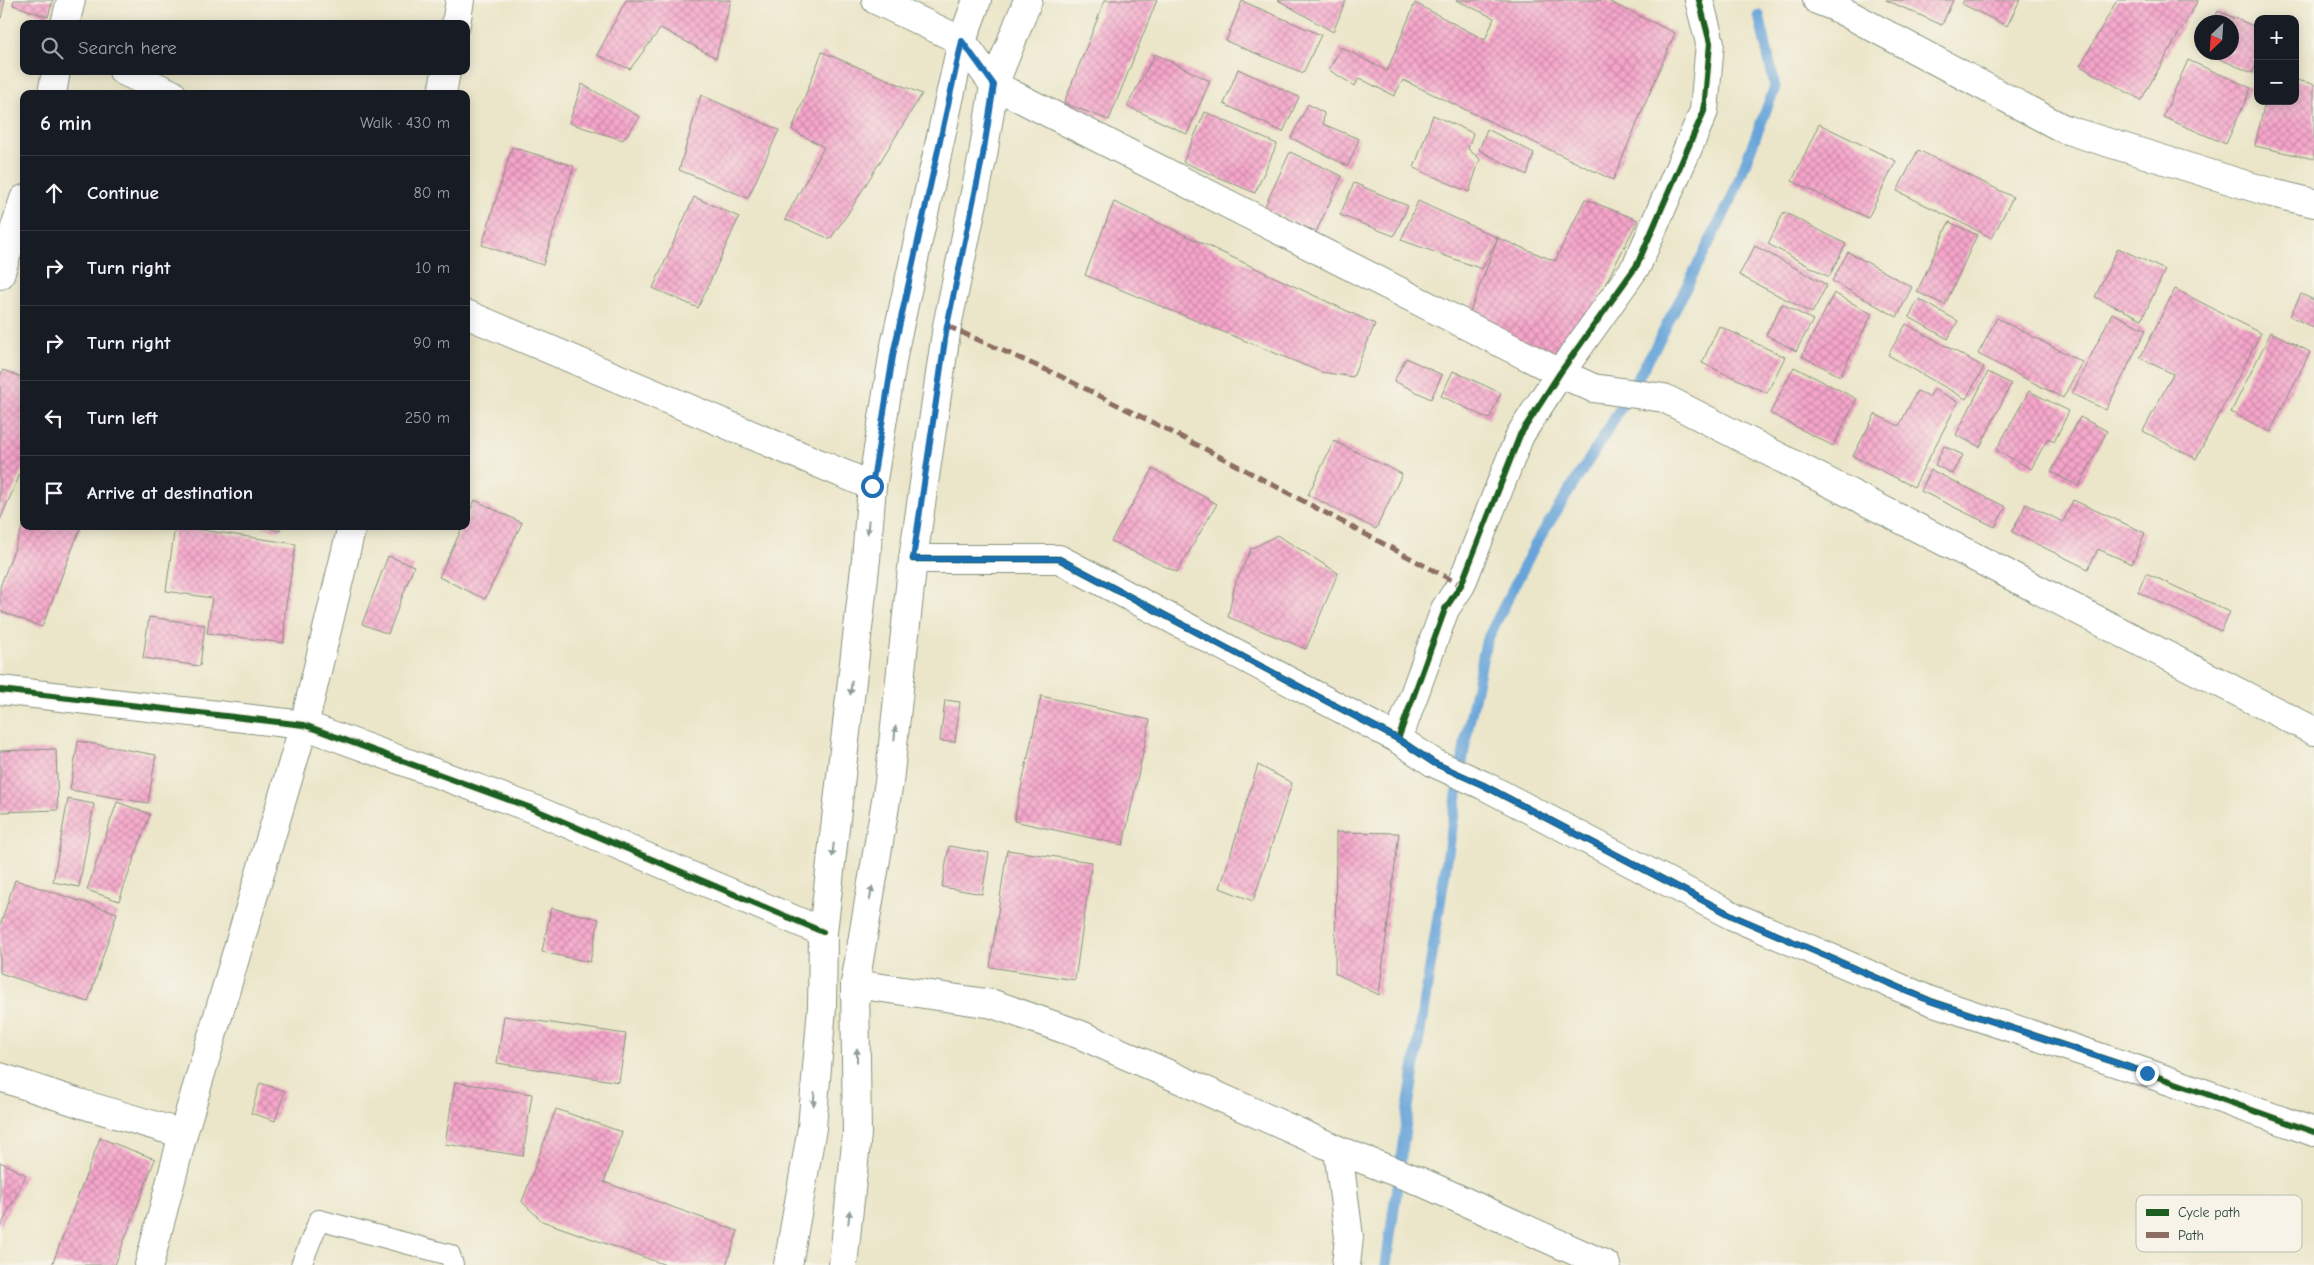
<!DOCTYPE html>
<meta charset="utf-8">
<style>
body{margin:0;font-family:"Comic Neue",sans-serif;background:#242831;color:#f1f3f6}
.controls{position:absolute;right:15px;top:15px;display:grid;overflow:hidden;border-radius:10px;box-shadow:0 2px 12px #0003}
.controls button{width:45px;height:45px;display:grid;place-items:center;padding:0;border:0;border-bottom:1px solid #363941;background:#171b24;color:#f1f3f6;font:25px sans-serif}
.compass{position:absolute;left:2194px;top:15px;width:45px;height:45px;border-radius:50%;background:#171b24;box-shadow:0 2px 12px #0003;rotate:205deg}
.stop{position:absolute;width:15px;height:15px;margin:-11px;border:4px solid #1f6fb2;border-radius:50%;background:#fff}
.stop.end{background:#1f6fb2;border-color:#fff;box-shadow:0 1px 5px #0008}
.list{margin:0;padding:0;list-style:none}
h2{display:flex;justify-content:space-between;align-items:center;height:65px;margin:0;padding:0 20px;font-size:21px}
h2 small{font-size:16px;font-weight:400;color:#9ea1a6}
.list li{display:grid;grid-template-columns:32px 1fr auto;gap:15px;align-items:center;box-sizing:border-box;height:75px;padding:0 20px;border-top:1px solid #363941}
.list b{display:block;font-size:19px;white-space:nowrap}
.list em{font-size:16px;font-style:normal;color:#9ea1a6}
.icon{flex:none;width:28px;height:28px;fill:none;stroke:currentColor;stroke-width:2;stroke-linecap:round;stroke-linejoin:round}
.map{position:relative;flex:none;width:2314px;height:1265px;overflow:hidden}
.search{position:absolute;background:#171b24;box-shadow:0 2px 12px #0003;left:20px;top:20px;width:450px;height:55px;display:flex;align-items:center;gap:12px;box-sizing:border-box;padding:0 18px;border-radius:10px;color:#9ea1a6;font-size:19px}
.panel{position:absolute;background:#171b24;box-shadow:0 2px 12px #0003;left:20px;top:90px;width:450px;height:440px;border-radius:10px}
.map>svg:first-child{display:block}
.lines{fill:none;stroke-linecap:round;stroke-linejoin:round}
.stream{stroke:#68a4d9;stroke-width:11}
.building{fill:url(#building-cross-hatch)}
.lane-casing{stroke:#85927e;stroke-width:22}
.street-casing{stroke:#85927e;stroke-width:30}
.secondary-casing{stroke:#85927e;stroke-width:30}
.primary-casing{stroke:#85927e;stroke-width:30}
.lane{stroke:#fff;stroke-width:20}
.street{stroke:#fff;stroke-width:28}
.secondary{stroke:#fff;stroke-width:28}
.primary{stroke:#fff;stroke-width:28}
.quiet{stroke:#8d6e63;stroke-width:5;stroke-dasharray:10 5;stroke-linecap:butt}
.cycleway-casing{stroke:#f7f3e8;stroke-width:9}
.cycleway{stroke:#1b5e20;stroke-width:6}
.oneway{fill:#8f9e9a}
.route{stroke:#1f6fb2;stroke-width:6}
.key{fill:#f7f3e8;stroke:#b6bcb2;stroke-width:1}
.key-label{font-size:14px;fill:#1f3d34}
</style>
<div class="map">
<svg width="2314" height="1265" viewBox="0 0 2314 1265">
<defs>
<pattern id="building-cross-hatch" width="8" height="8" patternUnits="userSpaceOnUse" patternTransform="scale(1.25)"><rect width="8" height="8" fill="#f7a5cb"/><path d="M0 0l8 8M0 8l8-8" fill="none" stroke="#c788a6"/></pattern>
</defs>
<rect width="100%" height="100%" fill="#f7f3e8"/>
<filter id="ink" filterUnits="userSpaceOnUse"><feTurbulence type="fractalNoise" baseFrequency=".02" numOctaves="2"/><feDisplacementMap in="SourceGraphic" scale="10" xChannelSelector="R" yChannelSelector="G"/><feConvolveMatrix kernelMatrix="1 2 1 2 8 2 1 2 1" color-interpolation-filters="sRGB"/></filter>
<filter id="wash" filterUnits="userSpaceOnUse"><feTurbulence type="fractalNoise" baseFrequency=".0096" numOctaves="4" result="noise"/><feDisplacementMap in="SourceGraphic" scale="20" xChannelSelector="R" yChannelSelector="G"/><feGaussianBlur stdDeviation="1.12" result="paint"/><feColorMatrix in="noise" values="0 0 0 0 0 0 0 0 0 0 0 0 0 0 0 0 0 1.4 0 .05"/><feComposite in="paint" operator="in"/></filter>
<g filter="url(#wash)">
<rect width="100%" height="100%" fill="#ebe6c9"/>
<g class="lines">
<path class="stream" d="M1386 1265 1408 1108 1466 738 1486 642 1535 545 1609 428 1656 346 1731 200 1775 87 1759 15"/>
</g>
<g id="blocks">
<g class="building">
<path d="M0 0H5L1 18H0Z"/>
<path d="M14 0H53L48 17 13 5Z"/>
<path d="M626 0H731L716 58 661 28 630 69 597 55Z"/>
<path d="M1105 0H1157L1109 120 1064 103Z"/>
<path d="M1278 0H1346L1333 32Z"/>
<path d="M1456 0H1606L1675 33 1613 180 1403 80 1394 96 1359 78 1355 86 1329 70 1341 47 1387 71 1415 3 1485 40 1494 18Z"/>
<path d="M1886 0H1953L1942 25Z"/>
<path d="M1964 0H2020L2007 26 1962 4Z"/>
<path d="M2117 0H2198L2141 100 2080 66Z"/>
<path d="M1242 1 1321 35 1303 73 1226 41Z"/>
<path d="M2218 11 2258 28V60L2252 73 2204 52H2232V22H2213Z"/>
<path d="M822 52 922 94 847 215 830 239 785 219 824 147 792 130Z"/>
<path d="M1155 54 1210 81 1187 134 1127 106Z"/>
<path d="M2188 60 2251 88 2226 144 2163 117Z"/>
<path d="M1238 69 1299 97 1283 132 1224 104Z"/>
<path d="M2295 80 2314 84V159L2255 146 2265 101H2295Z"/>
<path d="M582 84 640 117 623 140 569 123Z"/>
<path d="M701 95 779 130 748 198 679 170Z"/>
<path d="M1308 104 1324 113 1323 124 1359 139 1348 166 1291 138Z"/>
<path d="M1205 112 1277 144 1255 193 1183 162Z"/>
<path d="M1433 115 1473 133 1468 149 1480 159 1469 192 1414 168Z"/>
<path d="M1819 124 1896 161 1868 218 1792 181Z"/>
<path d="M1487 129 1534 153 1527 175 1479 150Z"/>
<path d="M512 147 574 166 543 265 482 245Z"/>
<path d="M1918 150 2013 197 1992 238 1897 191Z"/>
<path d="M1290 152 1342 176 1316 232 1264 208Z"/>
<path d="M1354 183 1408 206 1394 236 1340 215Z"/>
<path d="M694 197 739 217 698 308 653 288Z"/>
<path d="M1585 199 1638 220 1560 373 1465 325 1498 238 1555 261Z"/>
<path d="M1418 201 1498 238 1482 269 1401 240Z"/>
<path d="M1114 202 1375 324 1353 377 1321 372 1085 275Z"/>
<path d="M1784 212 1846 244 1829 277 1768 244Z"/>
<path d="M1949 222 1977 235 1945 305 1917 292Z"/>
<path d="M1755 246 1827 285 1812 313 1739 275Z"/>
<path d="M2118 248 2165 270 2142 319 2095 297Z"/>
<path d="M1848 252 1912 287 1897 317 1832 281Z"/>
<path d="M2175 289 2261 333 2196 459 2143 431 2173 374 2140 358Z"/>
<path d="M1834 293 1872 314 1840 376 1802 356Z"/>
<path d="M2301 294 2314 300V328L2290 316Z"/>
<path d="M1919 299 1958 321 1948 339 1909 317Z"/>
<path d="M1782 304 1813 320 1796 351 1766 335Z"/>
<path d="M2112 313 2146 330 2106 410 2072 394Z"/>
<path d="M1997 318 2082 362 2063 398 1978 354Z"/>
<path d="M1906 324 1984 367 1966 399 1888 355Z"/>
<path d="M1719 326 1785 357 1767 393 1702 363Z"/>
<path d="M2271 332 2310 352 2270 432 2231 412Z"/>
<path d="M1406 358 1442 375 1431 399 1394 381Z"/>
<path d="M1794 367 1857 399 1833 446 1770 413Z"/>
<path d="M3 370 24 378V465L0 520V377Z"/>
<path d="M1453 371 1501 393 1489 419 1441 396Z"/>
<path d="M1988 372 2011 384 1980 447 1956 435Z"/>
<path d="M1934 389 1958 402 1914 487 1853 456 1875 414 1899 426 1917 391 1929 397Z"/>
<path d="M2029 391 2069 411 2054 442 2048 438 2031 469 1996 450Z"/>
<path d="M2080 417 2107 431 2079 486 2051 472Z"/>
<path d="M1334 441 1402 474 1376 529 1308 495Z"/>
<path d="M1944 446 1963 455 1953 474 1935 465Z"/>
<path d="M1153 469 1217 504 1177 572 1111 541Z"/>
<path d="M1931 470 2006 507 1995 527 1921 491Z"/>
<path d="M475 500 522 523 485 599 439 577 463 526H466V519Z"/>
<path d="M2073 500 2145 533 2132 564 2098 549 2088 569 2012 532 2026 504 2063 522Z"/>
<path d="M23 526H81L42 627 0 611V587Z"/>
<path d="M175 526 296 544 285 611 284 643 207 633 212 598 166 591Z"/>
<path d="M260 526H281L280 531Z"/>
<path d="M1277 535 1338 573 1306 649 1228 617 1234 587 1251 549Z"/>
<path d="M388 556 414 566 388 634 362 624Z"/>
<path d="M2146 573 2230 612 2221 631 2138 592Z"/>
<path d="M149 617 205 625 200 666 143 658Z"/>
<path d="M1041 696 1150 720 1123 845 1014 821Z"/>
<path d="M945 700 960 702 955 742 940 741Z"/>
<path d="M78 741 156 755 148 803 70 790Z"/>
<path d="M56 749 58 810 0 812V751Z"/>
<path d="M1258 765 1292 783 1253 901 1220 888Z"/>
<path d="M68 799 94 804 79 887 53 882Z"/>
<path d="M117 802 150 814 119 901 87 890Z"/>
<path d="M1336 832 1399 833 1379 995 1335 973Z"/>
<path d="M949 846 989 853 982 894 942 887Z"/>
<path d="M1007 850 1092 862 1075 980 990 967Z"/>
<path d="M15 880 117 913 88 1002 0 973V926Z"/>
<path d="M551 908 599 919 590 962 542 952Z"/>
<path d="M504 1016 626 1034 619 1082 497 1063Z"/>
<path d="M455 1082 532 1094 523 1156 445 1144Z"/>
<path d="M260 1083 285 1091 275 1121 251 1113Z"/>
<path d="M556 1109 622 1132 604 1182 738 1231 726 1265H666L542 1221 522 1202Z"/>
<path d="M100 1138 155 1159 115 1265H52Z"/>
<path d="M0 1162 26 1175 0 1228Z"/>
</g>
</g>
</g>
<g filter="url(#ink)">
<use href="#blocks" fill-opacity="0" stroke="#85927e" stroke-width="1"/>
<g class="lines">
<defs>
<path id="lane" d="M301 1265 319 1220 450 1255 453 1265"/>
<g id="street">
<path d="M876 0 962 41 994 85"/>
<path d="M1817 0 1835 7 2064 129 2272 193 2314 203"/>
<path d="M65 24 71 0"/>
<path d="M456 24 460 0"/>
<path d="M123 71 172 94"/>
<path d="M52 94 56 71"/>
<path d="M442 94 446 71"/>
<path d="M0 275 24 199"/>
<path d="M466 314 872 486"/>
<path d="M913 559H1059L1398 739 1434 763 1483 785 1733 916 1931 1001 2147 1073 2314 1132"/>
<path d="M0 690 304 725 531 808 823 932"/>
<path d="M1398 739 1445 609 1461 585 1520 435 1560 373 1637 265 1704 111 1710 43 1699 0"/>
<path d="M855 984 993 1004 1081 1035 1338 1150 1419 1181 1606 1265"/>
<path d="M0 1077 79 1103 183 1134"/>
<path d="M1338 1150 1349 1237 1346 1265"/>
<path d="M149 1265 183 1134 304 725 352 526"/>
</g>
<g id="secondary">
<path d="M994 85 1560 373 1593 388 1664 398 2314 731"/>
<path d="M843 1265 857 1134 855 984 889 782 913 559 947 326 983 155 994 85 1028 0"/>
</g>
<path id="primary" d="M788 1265 812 1128 822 1007 823 932 866 559 872 486 894 350 962 41 977 0"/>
</defs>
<use href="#lane" class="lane-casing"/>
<use href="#street" class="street-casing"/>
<use href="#secondary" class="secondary-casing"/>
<use href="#primary" class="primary-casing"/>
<use href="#lane" class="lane"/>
<use href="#street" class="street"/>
<use href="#secondary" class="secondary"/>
<use href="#primary" class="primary"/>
<path class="quiet" d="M947 326 1060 376 1213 453 1461 585"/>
<defs>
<g id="cycleway">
<path d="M913 559H1059L1398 739 1434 763 1483 785 1733 916 1931 1001 2147 1073 2314 1132"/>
<path d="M0 690 304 725 531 808 823 932"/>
<path d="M1398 739 1445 609 1461 585 1520 435 1560 373 1637 265 1704 111 1710 43 1699 0"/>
</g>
</defs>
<use href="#cycleway" class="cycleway-casing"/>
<use href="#cycleway" class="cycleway"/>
</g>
<defs><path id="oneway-solid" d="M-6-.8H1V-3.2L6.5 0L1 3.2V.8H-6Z" transform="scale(1.25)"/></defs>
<g class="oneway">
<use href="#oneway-solid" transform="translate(868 527) rotate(95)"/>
<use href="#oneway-solid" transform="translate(851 688) rotate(96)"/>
<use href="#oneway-solid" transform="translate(895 733) rotate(-84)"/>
<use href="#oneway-solid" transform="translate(833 850) rotate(96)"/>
<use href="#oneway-solid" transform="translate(871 893) rotate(-80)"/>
<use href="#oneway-solid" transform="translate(857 1055) rotate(-90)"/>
<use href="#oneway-solid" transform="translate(814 1099) rotate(95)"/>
<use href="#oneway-solid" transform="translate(849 1217) rotate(-84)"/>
</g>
</g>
<g class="lines" filter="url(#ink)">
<path class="route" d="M872 486 894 350 962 41 994 85 983 155 947 326 913 559H1059L1398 739 1434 763 1483 785 1733 916 1930 1001 2147 1073"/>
</g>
<rect x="2136" y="1195" width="166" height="57" rx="8" class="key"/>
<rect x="2146" y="1209" width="23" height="7" fill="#1b5e20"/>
<rect x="2146" y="1232" width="23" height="6" fill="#8d6e63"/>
<g class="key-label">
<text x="2178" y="1217">Cycle path</text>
<text x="2178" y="1240">Path</text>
</g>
</svg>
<div class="controls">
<button>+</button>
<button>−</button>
</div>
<svg class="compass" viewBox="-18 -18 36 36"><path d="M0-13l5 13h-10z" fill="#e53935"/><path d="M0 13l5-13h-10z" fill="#9ea1a6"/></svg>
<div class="stop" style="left:872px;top:486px"></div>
<div class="stop end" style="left:2147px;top:1073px"></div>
<div class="search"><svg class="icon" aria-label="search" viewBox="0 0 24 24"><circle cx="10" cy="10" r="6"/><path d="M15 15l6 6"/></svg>Search here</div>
<section class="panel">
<h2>6 min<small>Walk · 430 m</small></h2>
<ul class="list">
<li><svg class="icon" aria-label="ahead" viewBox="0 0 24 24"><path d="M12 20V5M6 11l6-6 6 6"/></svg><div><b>Continue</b></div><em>80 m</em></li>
<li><svg class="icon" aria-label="right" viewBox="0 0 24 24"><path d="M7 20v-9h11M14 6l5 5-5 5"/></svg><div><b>Turn right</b></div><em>10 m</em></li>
<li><svg class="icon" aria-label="right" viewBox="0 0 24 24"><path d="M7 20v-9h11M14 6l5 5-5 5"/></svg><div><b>Turn right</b></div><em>90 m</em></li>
<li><svg class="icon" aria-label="left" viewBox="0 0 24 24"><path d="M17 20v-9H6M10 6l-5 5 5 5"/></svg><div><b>Turn left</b></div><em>250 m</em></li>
<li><svg class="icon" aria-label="arrive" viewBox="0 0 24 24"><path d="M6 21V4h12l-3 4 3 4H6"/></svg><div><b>Arrive at destination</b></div></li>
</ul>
</section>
</div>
